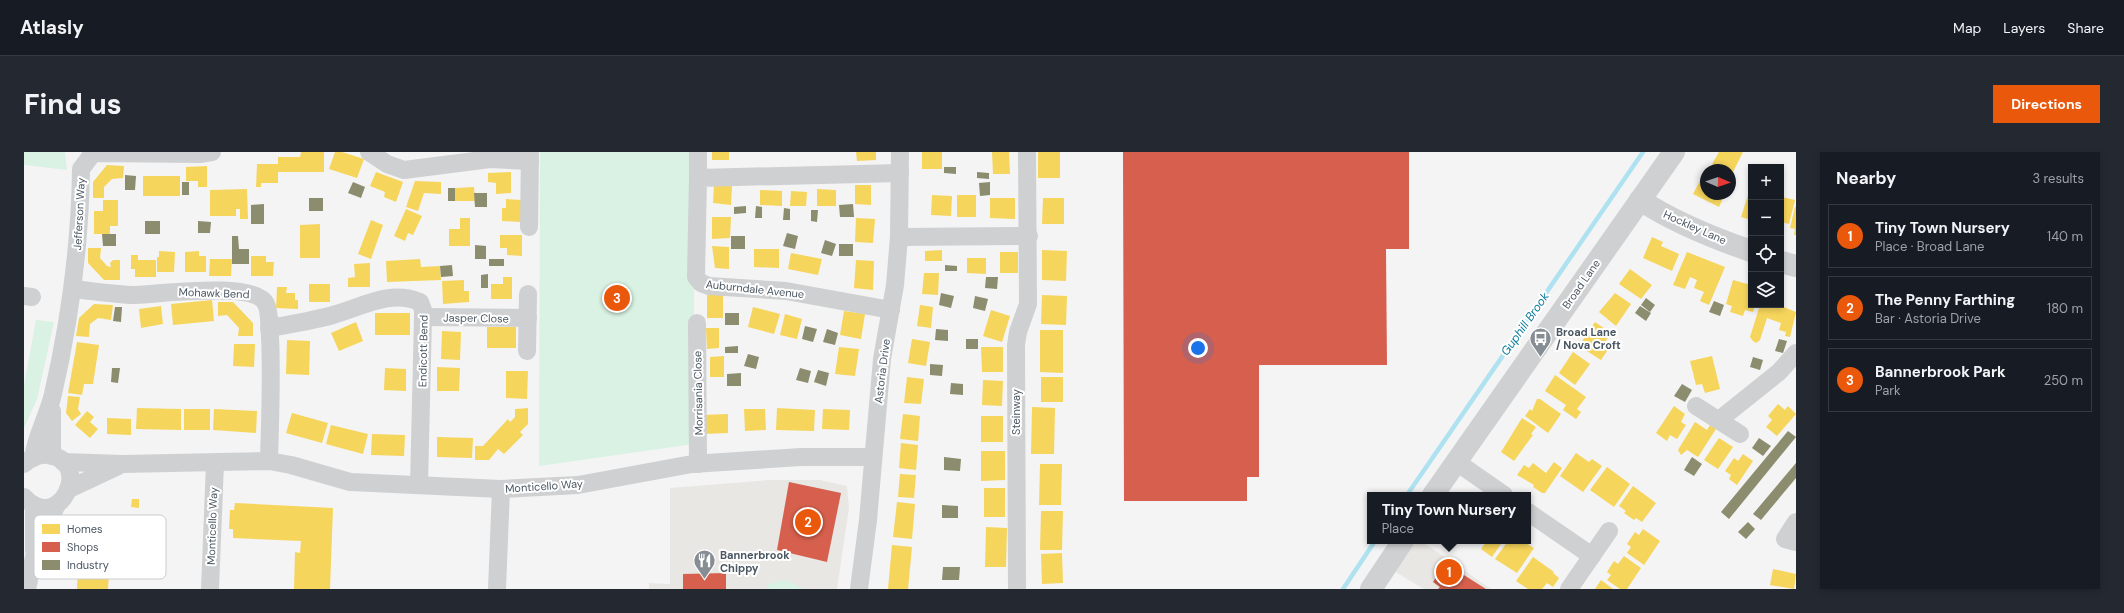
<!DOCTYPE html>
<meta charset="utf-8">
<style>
body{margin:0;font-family:"DM Sans",sans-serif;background:#242831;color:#f1f3f6}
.controls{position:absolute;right:12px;top:12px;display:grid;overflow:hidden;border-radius:0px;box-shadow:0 2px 6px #0003}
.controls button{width:36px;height:36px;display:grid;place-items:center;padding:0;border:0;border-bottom:1px solid #363941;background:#171b24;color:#f1f3f6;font:20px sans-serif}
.compass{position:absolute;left:1676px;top:12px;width:36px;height:36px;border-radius:50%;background:#171b24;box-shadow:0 2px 6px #0003;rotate:92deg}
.you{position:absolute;left:1174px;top:196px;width:14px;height:14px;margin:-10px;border:3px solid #fff;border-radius:50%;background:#1a73e8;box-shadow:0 0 0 6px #1a73e833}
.badge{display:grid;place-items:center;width:26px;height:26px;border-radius:50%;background:#ea580c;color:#fff;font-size:13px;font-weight:700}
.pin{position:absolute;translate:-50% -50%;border:2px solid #fff;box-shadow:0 1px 4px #0006}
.popup{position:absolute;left:1343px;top:340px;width:164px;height:52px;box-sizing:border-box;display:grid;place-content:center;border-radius:0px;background:#171b24;filter:drop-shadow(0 1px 3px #0005);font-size:13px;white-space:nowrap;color:#9ea1a6}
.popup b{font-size:15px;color:#f1f3f6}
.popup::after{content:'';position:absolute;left:50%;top:100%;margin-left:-8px;border:8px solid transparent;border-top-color:#171b24}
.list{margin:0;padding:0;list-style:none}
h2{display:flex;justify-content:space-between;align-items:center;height:52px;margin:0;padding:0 16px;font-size:17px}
h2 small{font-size:13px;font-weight:400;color:#9ea1a6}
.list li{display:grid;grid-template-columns:26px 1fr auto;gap:12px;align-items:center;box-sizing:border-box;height:64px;margin:0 8px 8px;padding:0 8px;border:1px solid #363941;border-radius:0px}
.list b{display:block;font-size:15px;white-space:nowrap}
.list p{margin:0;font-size:13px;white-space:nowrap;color:#9ea1a6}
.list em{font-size:13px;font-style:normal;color:#9ea1a6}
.icon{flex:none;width:22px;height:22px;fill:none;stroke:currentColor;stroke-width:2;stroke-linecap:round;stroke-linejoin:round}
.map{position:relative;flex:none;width:1772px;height:437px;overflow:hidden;border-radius:0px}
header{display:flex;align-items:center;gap:24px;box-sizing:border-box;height:56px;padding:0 20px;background:#171b24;border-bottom:1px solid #363941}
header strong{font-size:19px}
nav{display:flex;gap:22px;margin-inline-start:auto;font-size:14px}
.intro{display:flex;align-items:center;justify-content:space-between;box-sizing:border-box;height:96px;padding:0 24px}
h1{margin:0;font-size:28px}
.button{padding:10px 18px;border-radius:0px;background:#ea580c;color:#fff;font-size:14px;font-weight:700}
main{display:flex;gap:24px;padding:0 24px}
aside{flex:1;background:#171b24;border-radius:0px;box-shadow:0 2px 6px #0003}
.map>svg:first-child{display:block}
.commercial{fill:#e8e7e3}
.green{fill:#d9f2e3}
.homes{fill:#f6d55c}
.shops{fill:#d6604d}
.industry{fill:#8c8c6e}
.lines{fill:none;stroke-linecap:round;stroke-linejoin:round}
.stream{stroke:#aee2f0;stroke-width:4.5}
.minor{stroke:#ced0d2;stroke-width:18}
.tertiary{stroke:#ced0d2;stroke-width:22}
.labels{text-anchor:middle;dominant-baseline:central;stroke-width:4;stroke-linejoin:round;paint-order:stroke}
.street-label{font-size:11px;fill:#4a5661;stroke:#fff}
.poi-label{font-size:11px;font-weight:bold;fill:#4a5661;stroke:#fff;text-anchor:start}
.water-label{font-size:12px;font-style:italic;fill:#0c7c9b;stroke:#fff}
.key{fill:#fff;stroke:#c9ccd0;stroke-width:1}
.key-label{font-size:11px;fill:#4a5661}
</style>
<header>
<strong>Atlasly</strong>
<nav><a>Map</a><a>Layers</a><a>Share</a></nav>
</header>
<div class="intro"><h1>Find us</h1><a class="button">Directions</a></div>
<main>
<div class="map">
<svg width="1772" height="437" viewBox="0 0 1772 437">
<rect width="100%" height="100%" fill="#f4f4f4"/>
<g class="commercial">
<path d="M745 328H796L823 334 825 356 813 437H625V431L646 432V336Z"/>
<path d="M1390 389H1397L1467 437H1400L1368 418Z"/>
</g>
<g class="green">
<path d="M0 0H41L43 18 0 13Z"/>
<path d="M516 0H670V292L515 314Z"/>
<path d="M12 168 30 170 13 247 0 276V233Z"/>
<path d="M763 428 780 437H743V433L754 429Z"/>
</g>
<g class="homes">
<path d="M277 0H300V20H254V31H237V35H232L233 12H254V5H276Z"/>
<path d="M311 0H318L340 7 333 26 305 17Z"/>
<rect x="688" y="0" width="17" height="8"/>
<path d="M832 0H852V8L833 9Z"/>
<rect x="898" y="0" width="20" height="17"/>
<path d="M968 0H985L986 22H969Z"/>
<rect x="1014" y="0" width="22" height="26"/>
<path d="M1695 0H1719L1708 22 1706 18H1699L1688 12Z"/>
<path d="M83 13 100 14 99 26 88 27 80 35V46H69V30Z"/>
<path d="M183 14V35H174V29H162V15Z"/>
<path d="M1681 19 1682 42H1696L1700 44 1695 55 1669 42Z"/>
<path d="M352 20 379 30 372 50 360 45 361 40 346 34Z"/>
<path d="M487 20V41L472 42V31L464 30V21Z"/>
<rect x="119" y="24" width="37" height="20"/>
<path d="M391 29 417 30V42L400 41 394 59 382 55Z"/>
<path d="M690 33 708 34 707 53 689 51Z"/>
<path d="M831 33H847V53L831 52Z"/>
<path d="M450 35 451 49H431V36Z"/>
<path d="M223 37 224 67H216V57H212V64H186V38Z"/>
<path d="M793 37 812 38V54H793Z"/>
<path d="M736 38 758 39V54L736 53Z"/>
<path d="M767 39 783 40 782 54H766Z"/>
<path d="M1725 40H1727V68L1717 65Z"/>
<path d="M908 43 928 44 927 64 907 63Z"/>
<rect x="933" y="43" width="19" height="22"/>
<path d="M1758 45 1771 48 1765 72 1757 70Z"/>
<path d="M966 46H991V67L966 66Z"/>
<path d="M1019 46H1040V72H1018Z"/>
<path d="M482 47 498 48 497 70 478 69V56H482Z"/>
<path d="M79 48H94V74H86V82H70V59H79Z"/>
<path d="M1771 55H1772V83H1770L1771 77 1766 76Z"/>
<path d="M382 57 398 64 389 83 384 81 381 89 370 84Z"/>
<path d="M688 65H707L706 86 688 87Z"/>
<path d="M436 66H446V94H425V77H436Z"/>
<path d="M832 66 851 67 849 91 831 90Z"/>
<path d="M347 68 359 73 347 107 334 102Z"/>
<path d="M296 72V106H276V73Z"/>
<path d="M476 83H498V104L483 103V96H476Z"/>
<path d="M1628 85 1639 90 1637 94 1655 102 1648 119 1619 106Z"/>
<path d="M688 94 705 95V117L691 116Z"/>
<path d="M64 96H77L76 106 83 114 87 115 86 111 89 108H96V128H80L64 111Z"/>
<path d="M730 97H755V116L730 115Z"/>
<path d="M918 98V109H901V99Z"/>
<path d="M1018 98 1043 99 1042 129 1018 128Z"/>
<path d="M135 99 151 100 150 120H133V105H135Z"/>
<path d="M175 99V104H182V120H161V100Z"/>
<rect x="976" y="100" width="18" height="21"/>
<path d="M1663 100 1701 115 1685 153 1676 149 1680 140 1670 136 1673 128 1666 125 1661 137 1649 133Z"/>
<path d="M767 101 798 107 794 123 764 117Z"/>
<path d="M107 103H114V108H132V125H111V117H107Z"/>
<path d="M227 104H242V110H250L249 124H227Z"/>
<path d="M943 106H962V122L943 121Z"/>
<path d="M186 107H208L207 124H185Z"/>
<path d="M396 107 397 115 416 114 417 128 363 130 362 109Z"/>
<path d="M832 108 850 109 849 138 830 136Z"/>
<path d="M346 111V135H324V126L331 125 330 112Z"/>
<path d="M1606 117 1628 133 1617 147 1595 132Z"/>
<path d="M900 121H915L914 143 898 142Z"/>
<path d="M479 125H488V147H467V132H479Z"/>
<path d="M440 128V139H445V150L419 152 418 129Z"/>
<path d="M1709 128 1727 133V153H1731L1729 160 1721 158 1719 164 1706 160 1708 154 1702 152Z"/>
<rect x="285" y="132" width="21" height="18"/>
<path d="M253 135H263L262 141H271V148H274V157L252 156Z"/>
<path d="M1591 141 1607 152 1592 174 1575 160Z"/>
<rect x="683" y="143" width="16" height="23"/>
<path d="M1018 143 1043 144 1042 173 1017 172Z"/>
<path d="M188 148 190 169 149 173 147 152Z"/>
<path d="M194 150H209L229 171V184H214L215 176 203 163 194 164Z"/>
<path d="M70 152 89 153 87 168 74 166 66 172 65 185 52 184 55 166Z"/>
<path d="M896 153 909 155 907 176 893 174Z"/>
<path d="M1736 153H1755L1772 160 1766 185 1761 184 1762 180 1755 178 1757 171 1743 166 1736 188 1732 191 1729 189 1726 185Z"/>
<path d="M137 154 139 172 117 176 115 157Z"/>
<path d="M729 155 756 162 750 182 724 175Z"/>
<path d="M967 158 986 164 978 190 959 184Z"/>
<path d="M820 159 841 162 837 187 816 183Z"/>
<rect x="351" y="161" width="35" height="22"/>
<path d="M761 162 778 167 773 187 756 183Z"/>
<path d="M332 170 339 189 315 199 307 181Z"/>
<path d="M1571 170 1587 181 1578 195 1583 199 1577 208 1555 194Z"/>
<rect x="463" y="175" width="29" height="21"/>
<path d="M682 176H695V196L683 197Z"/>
<path d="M1016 178H1039V221L1016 220Z"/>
<path d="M418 179 437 180 436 208 417 207Z"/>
<path d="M888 187 906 190 902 214 884 211Z"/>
<path d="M263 188 286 189 285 223 262 222Z"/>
<path d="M53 190 75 193 69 232H60L58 243 44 241Z"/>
<path d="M210 192H231L230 215 209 214Z"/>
<path d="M815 195 835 197 831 224 811 222Z"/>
<path d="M957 195H979V220H958Z"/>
<path d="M1549 200 1566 212 1551 233 1535 221Z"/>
<path d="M700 204V225H686V205Z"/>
<path d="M1688 204 1696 237 1681 241 1678 232 1672 233 1666 209Z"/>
<path d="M413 215 436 216 435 239H413Z"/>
<path d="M361 216 382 217V239L360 238Z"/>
<path d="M482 219H504L503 247 482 246Z"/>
<path d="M1531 223 1562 245 1553 257 1557 260 1552 267 1539 258 1542 253 1521 239Z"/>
<path d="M883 225 900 227 897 252 880 251Z"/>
<rect x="1017" y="225" width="22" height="25"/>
<path d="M959 228 979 229 978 254 958 253Z"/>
<path d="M44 244 56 245 54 257 57 262 48 269 42 261Z"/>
<path d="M1513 247H1516L1537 262 1524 281 1501 264 1506 257 1508 259Z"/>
<path d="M1754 252 1761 258 1764 254 1772 262 1753 284 1742 275 1748 268 1744 264Z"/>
<path d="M1650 254 1661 262 1657 270 1662 273 1653 287 1646 283 1643 289 1632 281Z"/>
<path d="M1008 255 1031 256 1030 302H1007Z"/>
<path d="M113 256 157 257V278L112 277Z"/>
<path d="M504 256V272L496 280 499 283 480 302 474 297 465 308H451V294H459L484 267 486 270 491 265V257Z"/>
<path d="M753 256 791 258 790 279 752 278Z"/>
<rect x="160" y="257" width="26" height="21"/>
<path d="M190 257 233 259 232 281 189 278Z"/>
<path d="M720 257H741L742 278 721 279Z"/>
<path d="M799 257 826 258 825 278 798 277Z"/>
<path d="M63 259 70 265 66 270 74 277 66 286 51 273Z"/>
<path d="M268 261 304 271 298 291 262 281Z"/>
<path d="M704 262V281L679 282 678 263Z"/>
<path d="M879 262 896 264 894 289 876 287Z"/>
<rect x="957" y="264" width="22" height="26"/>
<path d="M83 266 107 267V283L83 282Z"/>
<path d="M1498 266 1512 275 1507 282 1509 283 1490 309 1477 300Z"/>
<path d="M1671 270 1683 278 1686 273 1692 277 1674 305 1663 298 1657 303 1654 298Z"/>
<path d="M307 273 344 282 339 302 302 292Z"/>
<path d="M348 282 381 283 380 304 347 303Z"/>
<path d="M413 285 449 286 448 306 413 305Z"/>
<path d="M1695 286 1709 295 1694 317 1680 308Z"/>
<path d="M877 291 894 293 892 318 875 316Z"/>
<path d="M957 299H981V328L957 329Z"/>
<path d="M1552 301 1565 310 1568 307 1578 314 1559 340 1536 324Z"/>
<path d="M1719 302 1729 309 1713 333 1705 327 1707 323 1701 319 1710 306 1714 309Z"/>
<path d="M1530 310 1538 316 1521 341H1518L1509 335 1510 333 1493 323 1500 313 1505 316 1509 311 1522 321Z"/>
<path d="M1016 312H1038L1037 353H1015Z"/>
<path d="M1583 315 1606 332 1590 355 1566 338Z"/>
<path d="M876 322 892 323 890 346 874 345Z"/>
<path d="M1609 334 1632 351 1618 370 1612 366 1610 368 1600 361 1602 359 1595 354Z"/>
<rect x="960" y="336" width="21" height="29"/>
<path d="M108 347H115V356L107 355Z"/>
<path d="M873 350 891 352 888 387 869 385Z"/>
<path d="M211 351 309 356 306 437H270L271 400 276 401 277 389 209 386V377H205L206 358H210Z"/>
<path d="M1017 359H1039L1038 398H1016Z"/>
<path d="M85 363 109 385 92 403 85 421 84 437H53L54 412 63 387Z"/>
<path d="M962 375 983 376 982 415H961Z"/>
<path d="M1619 377 1636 389 1620 413 1603 401 1607 395 1603 392 1611 380 1615 383Z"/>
<path d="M1460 389H1479L1468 405 1457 397 1462 390Z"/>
<path d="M1484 389H1499L1510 396 1493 421 1471 407Z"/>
<path d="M868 393 888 395 884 437H864Z"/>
<path d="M1038 401 1039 431 1018 432 1017 402Z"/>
<path d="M1600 404 1617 416 1603 437H1596L1583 428 1587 423 1583 420 1590 409 1594 412Z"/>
<path d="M1509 405 1530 420 1529 421 1535 426 1529 435 1523 431 1518 437H1504L1492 429Z"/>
<path d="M1749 417 1772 422 1770 437 1746 433Z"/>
<path d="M1577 428 1589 437H1571Z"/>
</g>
<g class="shops">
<path d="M1099 0H1385V97H1362L1363 213H1235V325H1223V349H1100Z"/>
<path d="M765 330 817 341 803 410 753 398Z"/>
<path d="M1421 411 1462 437H1414L1416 435 1409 430Z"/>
<path d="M702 421V437H659V422Z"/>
</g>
<g class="industry">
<path d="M920 15H932V22L920 21Z"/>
<path d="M953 20 965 21V27L953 26Z"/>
<path d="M101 23 112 24 111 38H101Z"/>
<rect x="158" y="30" width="7" height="13"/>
<path d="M329 30 341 35 337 46 324 41Z"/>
<path d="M966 30V43L956 44 955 31Z"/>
<rect x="424" y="36" width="7" height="13"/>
<path d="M450 41H463V55H451Z"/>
<rect x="285" y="46" width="14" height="13"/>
<path d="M240 52V72H227V53Z"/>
<path d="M829 52 830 65H816L815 53Z"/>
<path d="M722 54V61L710 62V55Z"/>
<path d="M732 54 738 55V66H731Z"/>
<path d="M760 56 766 57V68H759Z"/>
<path d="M787 58H794L793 70 787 69Z"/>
<rect x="121" y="69" width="15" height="13"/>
<path d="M174 69 187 70 186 81H174Z"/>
<path d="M763 81 774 84 771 97 759 94Z"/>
<path d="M78 82H92V94H79Z"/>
<path d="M208 84H214L215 97H225V112H208Z"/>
<rect x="707" y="84" width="14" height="13"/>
<path d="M801 88 812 92 808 104 797 101Z"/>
<rect x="815" y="92" width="14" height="12"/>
<path d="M451 93 462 94V107H451Z"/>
<rect x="465" y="107" width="15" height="7"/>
<path d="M428 113 429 124 417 125 416 114Z"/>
<path d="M921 113 933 114V119H921Z"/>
<path d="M464 122V136H457V123Z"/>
<path d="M962 125H974L973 137 961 136Z"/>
<path d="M917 141 930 144 927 156 915 153Z"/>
<path d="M951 144 964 147 961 159 949 156Z"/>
<path d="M1622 146 1631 153 1626 160 1617 153Z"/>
<path d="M1690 149 1700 153 1696 164 1685 160Z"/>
<path d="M1616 154 1627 161 1622 169 1611 161Z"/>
<path d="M91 155H98L97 170 89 169Z"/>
<rect x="701" y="161" width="14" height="12"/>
<path d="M781 174 793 177 789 190 778 187Z"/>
<path d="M803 177 814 181 811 193 799 190Z"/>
<path d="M912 177 924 178V189L911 188Z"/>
<rect x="942" y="187" width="12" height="10"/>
<path d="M1755 187 1763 189 1759 201 1751 199Z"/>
<path d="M714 194V201H701V195Z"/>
<path d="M724 202 735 205 732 217 720 214Z"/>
<path d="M1729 205 1739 208 1736 218 1726 215Z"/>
<path d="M906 212 919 213 918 224 906 223Z"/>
<path d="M88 216H96L94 231 87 230Z"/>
<path d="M776 216 787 219 784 231 772 228Z"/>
<path d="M794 218 805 221 802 234 790 230Z"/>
<path d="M717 221V234H703V222Z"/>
<path d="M927 231 939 232V243L926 242Z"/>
<path d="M1658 232 1668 238 1661 250 1650 244Z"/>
<path d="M1764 279 1772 285 1705 367 1697 360Z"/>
<path d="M1735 286 1747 294 1739 304 1728 296Z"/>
<path d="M920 305 937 307 936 319 920 318Z"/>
<path d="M1668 305 1678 312 1670 324 1660 318Z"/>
<path d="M1772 311V326L1737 368 1729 362Z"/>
<path d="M918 353 934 354V366H918Z"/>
<path d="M1724 370 1731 377 1722 387 1714 380Z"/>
<path d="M919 415H936L935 428H918Z"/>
</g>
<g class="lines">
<g class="stream">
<path d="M1383 343 1619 0"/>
<path d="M1319 437 1351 389"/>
</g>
<g class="minor">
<path d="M345 0 363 12 380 18 466 7 506 9"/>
<path d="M674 0V26"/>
<path d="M505 75 506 0"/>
<path d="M875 85 1005 84"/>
<path d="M49 137C68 139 88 142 107 143 131 143 231 128 242 152 246 160 245 175 246 185 248 226 246 268 245 309"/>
<path d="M0 144 8 145"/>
<path d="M867 158 762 139 685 134 677 131 672 125 674 26 876 21"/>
<path d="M399 165 504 166"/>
<path d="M673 171 674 312"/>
<path d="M245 176C267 172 288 169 309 163 338 155 366 137 396 150L399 158V165L395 333"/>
<path d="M503 199 504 142"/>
<path d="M1672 254 1716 282"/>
<path d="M1695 268 1755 220 1772 201"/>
<path d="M28 304V259"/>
<path d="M9 306C12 283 24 264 29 242 46 168 56 93 57 17L69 1 176 2 188 0"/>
<path d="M1431 309 1480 343"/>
<path d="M39 310 99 312 245 309 267 313 326 330 477 337 554 333 668 312 777 305H849"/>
<path d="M45 337 94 314"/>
<path d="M0 345C35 383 70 310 25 303 15 302 7 305 0 312"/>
<path d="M10 353V398"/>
<path d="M1504 360 1568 404"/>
<path d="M1772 370 1761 387 1772 390"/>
<path d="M3 437 10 405 33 352"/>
<path d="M186 437 191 311"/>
<path d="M473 437 477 337"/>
<path d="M835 437 844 368 858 207 871 133 875 85 876 0"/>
<path d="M993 437 992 193 994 180 1004 152 1003 0"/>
<path d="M1545 437 1585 379"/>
</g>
<g class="tertiary">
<path d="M1616 48C1650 70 1689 86 1727 99"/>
<path d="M1757 110 1772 114"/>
<path d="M1409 343 1650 0"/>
<path d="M1347 437 1379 389"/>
</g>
</g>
<defs>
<symbol id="bus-pin" viewBox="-11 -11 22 30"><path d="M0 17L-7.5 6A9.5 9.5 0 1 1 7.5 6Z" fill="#868d94" stroke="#fff"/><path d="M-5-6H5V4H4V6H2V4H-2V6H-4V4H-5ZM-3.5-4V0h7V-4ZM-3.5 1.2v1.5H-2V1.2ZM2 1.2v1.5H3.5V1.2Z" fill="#fff"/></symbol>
<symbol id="restaurant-pin" viewBox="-11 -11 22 30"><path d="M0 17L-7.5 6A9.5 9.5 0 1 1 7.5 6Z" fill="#868d94" stroke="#fff"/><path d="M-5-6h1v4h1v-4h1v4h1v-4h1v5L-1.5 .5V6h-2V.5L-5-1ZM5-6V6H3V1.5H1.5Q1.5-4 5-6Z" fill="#fff"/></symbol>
</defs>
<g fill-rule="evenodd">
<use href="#bus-pin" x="1504" y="174" width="25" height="34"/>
<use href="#restaurant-pin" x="668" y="396" width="25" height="34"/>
</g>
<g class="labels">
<g class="street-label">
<text transform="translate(55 62) rotate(-87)">Jefferson Way</text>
<text transform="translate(1671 75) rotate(24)">Hockley Lane</text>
<text transform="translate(1557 132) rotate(-55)">Broad Lane</text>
<text transform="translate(731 137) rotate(6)">Auburndale Avenue</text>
<text transform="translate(190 141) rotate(2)">Mohawk Bend</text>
<text transform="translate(452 166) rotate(1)">Jasper Close</text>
<text transform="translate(399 199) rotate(-89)">Endicott Bend</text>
<text transform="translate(858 219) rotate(-83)">Astoria Drive</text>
<text transform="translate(674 241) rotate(-91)">Morrisania Close</text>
<text transform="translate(992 260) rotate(-90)">Steinway</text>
<text transform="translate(520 334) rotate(-4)">Monticello Way</text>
<text transform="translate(188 374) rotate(-88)">Monticello Way</text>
</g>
<g class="poi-label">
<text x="1532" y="180">Broad Lane<tspan x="1532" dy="13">/ Nova Croft</tspan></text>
<text x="696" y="403">Bannerbrook<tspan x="696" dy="13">Chippy</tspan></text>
</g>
<g class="water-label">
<text transform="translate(1501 172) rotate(-55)">Guphill Brook</text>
</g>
</g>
<rect x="10" y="363" width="132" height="64" rx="6" class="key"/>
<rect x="18" y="372" width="18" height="10" fill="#f6d55c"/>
<rect x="18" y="390" width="18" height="10" fill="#d6604d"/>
<rect x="18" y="408" width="18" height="10" fill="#8c8c6e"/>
<g class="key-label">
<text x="43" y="381">Homes</text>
<text x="43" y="399">Shops</text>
<text x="43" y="417">Industry</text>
</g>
</svg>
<div class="controls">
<button>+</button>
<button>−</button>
<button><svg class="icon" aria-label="locate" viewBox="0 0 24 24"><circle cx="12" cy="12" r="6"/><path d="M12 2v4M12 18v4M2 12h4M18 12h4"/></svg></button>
<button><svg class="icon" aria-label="layers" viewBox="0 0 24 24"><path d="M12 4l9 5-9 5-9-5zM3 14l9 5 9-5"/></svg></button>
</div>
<svg class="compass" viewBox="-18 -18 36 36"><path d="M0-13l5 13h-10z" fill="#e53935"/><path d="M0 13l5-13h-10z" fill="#9ea1a6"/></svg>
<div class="you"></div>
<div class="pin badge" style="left:1425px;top:420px">1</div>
<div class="popup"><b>Tiny Town Nursery</b>Place</div>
<div class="pin badge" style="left:784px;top:370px">2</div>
<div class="pin badge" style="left:593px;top:146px">3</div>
</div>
<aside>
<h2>Nearby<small>3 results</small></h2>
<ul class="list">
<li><span class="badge">1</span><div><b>Tiny Town Nursery</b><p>Place · Broad Lane</p></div><em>140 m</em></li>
<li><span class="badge">2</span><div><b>The Penny Farthing</b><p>Bar · Astoria Drive</p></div><em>180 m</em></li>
<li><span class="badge">3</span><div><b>Bannerbrook Park</b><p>Park</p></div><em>250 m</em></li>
</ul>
</aside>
</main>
